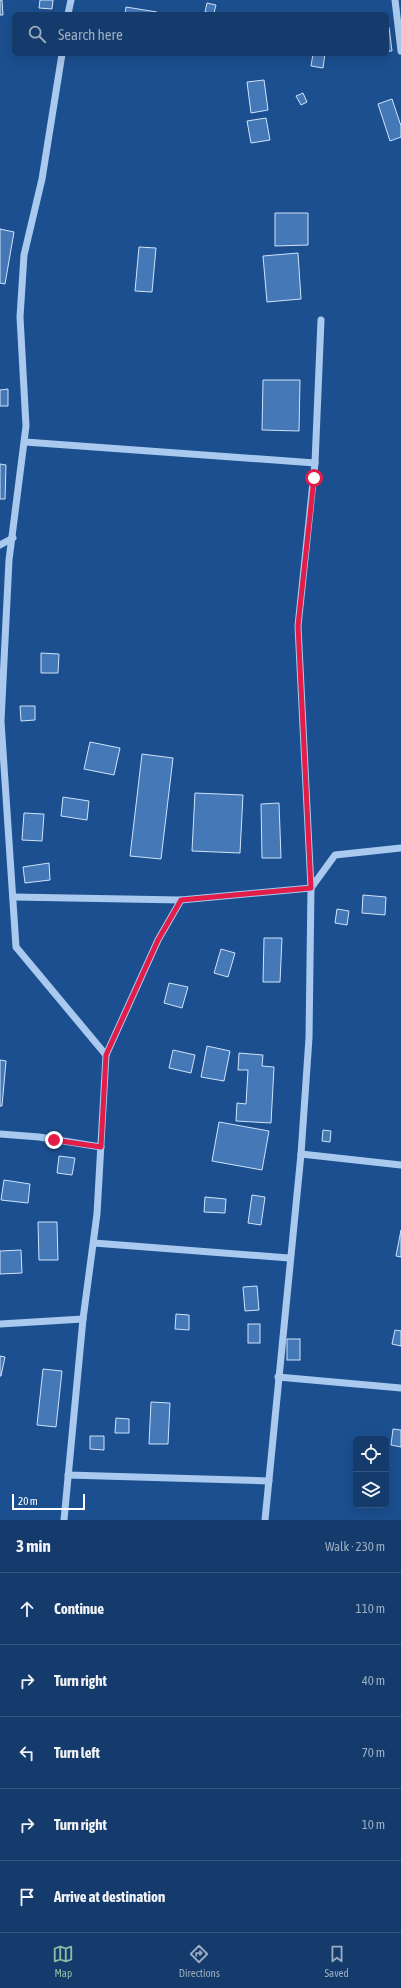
<!DOCTYPE html>
<meta charset="utf-8">
<style>
body{margin:0;font-family:"Asap Condensed",sans-serif;background:#214673;color:#f1f3f6}
.controls{position:absolute;right:12px;bottom:12px;display:grid;overflow:hidden;border-radius:6px;box-shadow:0 4px 16px #0002}
.controls button{width:36px;height:36px;display:grid;place-items:center;padding:0;border:0;border-bottom:1px solid #33557e;background:#143b6b;color:#f1f3f6;font:20px sans-serif}
.scale{position:absolute;left:12px;bottom:10px;width:73px;box-sizing:border-box;padding-left:4px;border:2px solid #fff;border-top:0;font-size:11px;line-height:14px;white-space:nowrap;color:#fff;-webkit-text-stroke:3px #1b4f8f;paint-order:stroke}
.stop{position:absolute;width:12px;height:12px;margin:-9px;border:3px solid #e11d48;border-radius:50%;background:#fff}
.stop.end{background:#e11d48;border-color:#fff;box-shadow:0 1px 4px #0008}
.list{margin:0;padding:0;list-style:none}
h2{display:flex;justify-content:space-between;align-items:center;height:52px;margin:0;padding:0 16px;font-size:17px}
h2 small{font-size:13px;font-weight:400;color:#9dadc1}
.list li{display:grid;grid-template-columns:26px 1fr auto;gap:12px;align-items:center;box-sizing:border-box;height:72px;padding:0 16px;border-top:1px solid #33557e}
.list b{display:block;font-size:15px;white-space:nowrap}
.list em{font-size:13px;font-style:normal;color:#9dadc1}
.icon{flex:none;width:22px;height:22px;fill:none;stroke:currentColor;stroke-width:2;stroke-linecap:round;stroke-linejoin:round}
.map{position:relative;flex:none;width:401px;height:1520px;overflow:hidden}
.search{position:absolute;background:#143b6b;box-shadow:0 4px 16px #0002;left:12px;right:12px;top:12px;height:44px;display:flex;align-items:center;gap:10px;box-sizing:border-box;padding:0 14px;border-radius:6px;color:#9dadc1;font-size:15px}
.sheet{height:412px;background:#143b6b}
nav{display:flex;justify-content:space-around;align-items:center;box-sizing:border-box;height:56px;border-top:1px solid #33557e;background:#143b6b;font-size:11px;color:#9dadc1}
nav a{display:grid;justify-items:center;gap:2px}
nav .on{color:#8abfa5}
.map>svg:first-child{display:block}
.building{fill:#4478b7;stroke:#cfe3fa}
.lines{fill:none;stroke-linecap:round;stroke-linejoin:round}
.minor{stroke:#a9c9ee;stroke-width:7}
.route{stroke:#e11d48;stroke-width:5}
</style>
<div class="map">
<svg width="401" height="1520" viewBox="0 0 401 1520">
<rect width="100%" height="100%" fill="#1b4f8f"/>
<g class="building">
<path d="M0 0H2L3 15H0Z"/>
<path d="M40 0H53L52 9 39 8Z"/>
<path d="M207 3 216 5 214 13 205 12Z"/>
<path d="M126 7 157 12V14H125Z"/>
<path d="M389 27 392 51H387V28Z"/>
<path d="M313 54H325L323 68 311 66Z"/>
<path d="M264 80 268 110 251 113 247 82Z"/>
<path d="M303 93 307 102 301 105 296 96Z"/>
<path d="M392 99 401 126V137L390 141 378 104Z"/>
<path d="M266 118 270 140 251 143 247 121Z"/>
<path d="M275 213H308V245L275 246Z"/>
<path d="M0 229 14 232 5 284 0 283Z"/>
<path d="M139 247 156 248 152 292 135 291Z"/>
<path d="M298 253 301 299 267 302 263 256Z"/>
<path d="M263 380H300L299 431 262 430Z"/>
<path d="M8 389V406H0V390Z"/>
<path d="M0 464 6 465 5 499H0Z"/>
<path d="M41 653 59 654 58 673H41Z"/>
<path d="M20 706H35V720L21 721Z"/>
<path d="M90 742 120 748 114 775 84 769Z"/>
<path d="M142 754 173 758 161 859 130 856Z"/>
<path d="M195 793 243 795 240 853 192 851Z"/>
<path d="M63 797 89 801 87 820 61 816Z"/>
<path d="M279 803 281 858H262L261 804Z"/>
<path d="M24 813 44 814 42 841 22 840Z"/>
<path d="M49 863 50 880 25 883 23 867Z"/>
<path d="M363 895 386 897 385 915 362 913Z"/>
<path d="M337 909 349 911 347 925 335 923Z"/>
<path d="M264 938H282L280 982H263Z"/>
<path d="M221 949 235 953 228 977 214 973Z"/>
<path d="M169 983 188 987 182 1008 164 1003Z"/>
<path d="M207 1046 230 1051 224 1081 201 1077Z"/>
<path d="M173 1050 195 1055 191 1073 169 1068Z"/>
<path d="M239 1053 263 1055 262 1066 274 1067 271 1123 236 1121 237 1103 246 1104 248 1070H238Z"/>
<path d="M0 1060 6 1061 2 1106H0Z"/>
<path d="M219 1122 269 1131 262 1170 212 1161Z"/>
<path d="M323 1130 331 1131 330 1142 322 1141Z"/>
<path d="M59 1156 75 1158 72 1175 57 1173Z"/>
<path d="M4 1180 30 1184 28 1203 1 1200Z"/>
<path d="M252 1195 265 1197 261 1225 248 1223Z"/>
<path d="M205 1197 226 1199 225 1213 204 1212Z"/>
<path d="M38 1222H57L58 1260H39Z"/>
<path d="M401 1230V1257L396 1256Z"/>
<path d="M21 1250 22 1273 0 1274V1251Z"/>
<path d="M257 1286 259 1310 245 1311 243 1287Z"/>
<path d="M176 1314 189 1315V1330L175 1329Z"/>
<rect x="248" y="1324" width="12" height="19"/>
<path d="M395 1330 401 1331V1346L392 1344Z"/>
<rect x="287" y="1339" width="13" height="21"/>
<path d="M0 1356 5 1357 1 1376H0Z"/>
<path d="M43 1369 62 1371 56 1427 37 1425Z"/>
<path d="M151 1402 170 1403 168 1444H149Z"/>
<path d="M116 1418 129 1419V1433H115Z"/>
<path d="M393 1429 401 1430V1447L391 1445Z"/>
<path d="M90 1436H104V1450L90 1449Z"/>
</g>
<g class="lines">
<g class="minor">
<path d="M395 0 401 51"/>
<path d="M68 14 71 0"/>
<path d="M62 54 42 179 24 255 20 317 26 426 9 560 1 721 16 947 106 1055"/>
<path d="M25 442 315 463"/>
<path d="M0 545 13 538"/>
<path d="M13 897 181 900 311 888 335 855 401 848"/>
<path d="M0 1134 39 1137 101 1147"/>
<path d="M301 1154 401 1165"/>
<path d="M94 1243 289 1258"/>
<path d="M0 1324 83 1319"/>
<path d="M278 1377 401 1388"/>
<path d="M68 1475 269 1481"/>
<path d="M64 1520 83 1319 97 1214 106 1055 158 940 181 900"/>
<path d="M265 1520 301 1154 309 1038 311 888 298 626 315 463 321 320"/>
</g>
</g>
<g class="lines">
<path class="route" d="M54 1140 101 1147 106 1055 158 940 181 900 311 888 298 626 314 478"/>
</g>
</svg>
<div class="controls">
<button><svg class="icon" aria-label="locate" viewBox="0 0 24 24"><circle cx="12" cy="12" r="6"/><path d="M12 2v4M12 18v4M2 12h4M18 12h4"/></svg></button>
<button><svg class="icon" aria-label="layers" viewBox="0 0 24 24"><path d="M12 4l9 5-9 5-9-5zM3 14l9 5 9-5"/></svg></button>
</div>
<div class="scale">20 m</div>
<div class="stop" style="left:314px;top:478px"></div>
<div class="stop end" style="left:54px;top:1140px"></div>
<div class="search"><svg class="icon" aria-label="search" viewBox="0 0 24 24"><circle cx="10" cy="10" r="6"/><path d="M15 15l6 6"/></svg>Search here</div>
</div>
<section class="sheet">
<h2>3 min<small>Walk · 230 m</small></h2>
<ul class="list">
<li><svg class="icon" aria-label="ahead" viewBox="0 0 24 24"><path d="M12 20V5M6 11l6-6 6 6"/></svg><div><b>Continue</b></div><em>110 m</em></li>
<li><svg class="icon" aria-label="right" viewBox="0 0 24 24"><path d="M7 20v-9h11M14 6l5 5-5 5"/></svg><div><b>Turn right</b></div><em>40 m</em></li>
<li><svg class="icon" aria-label="left" viewBox="0 0 24 24"><path d="M17 20v-9H6M10 6l-5 5 5 5"/></svg><div><b>Turn left</b></div><em>70 m</em></li>
<li><svg class="icon" aria-label="right" viewBox="0 0 24 24"><path d="M7 20v-9h11M14 6l5 5-5 5"/></svg><div><b>Turn right</b></div><em>10 m</em></li>
<li><svg class="icon" aria-label="arrive" viewBox="0 0 24 24"><path d="M6 21V4h12l-3 4 3 4H6"/></svg><div><b>Arrive at destination</b></div></li>
</ul>
</section>
<nav>
<a class="on"><svg class="icon" aria-label="map" viewBox="0 0 24 24"><path d="M3 6l6-2 6 2 6-2v14l-6 2-6-2-6 2zM9 4v14M15 6v14"/></svg>Map</a>
<a><svg class="icon" aria-label="directions" viewBox="0 0 24 24"><path d="M12 3l9 9-9 9-9-9zM9 14v-3h6M13 9l2 2-2 2"/></svg>Directions</a>
<a><svg class="icon" aria-label="saved" viewBox="0 0 24 24"><path d="M7 4h10v16l-5-4-5 4z"/></svg>Saved</a>
</nav>
